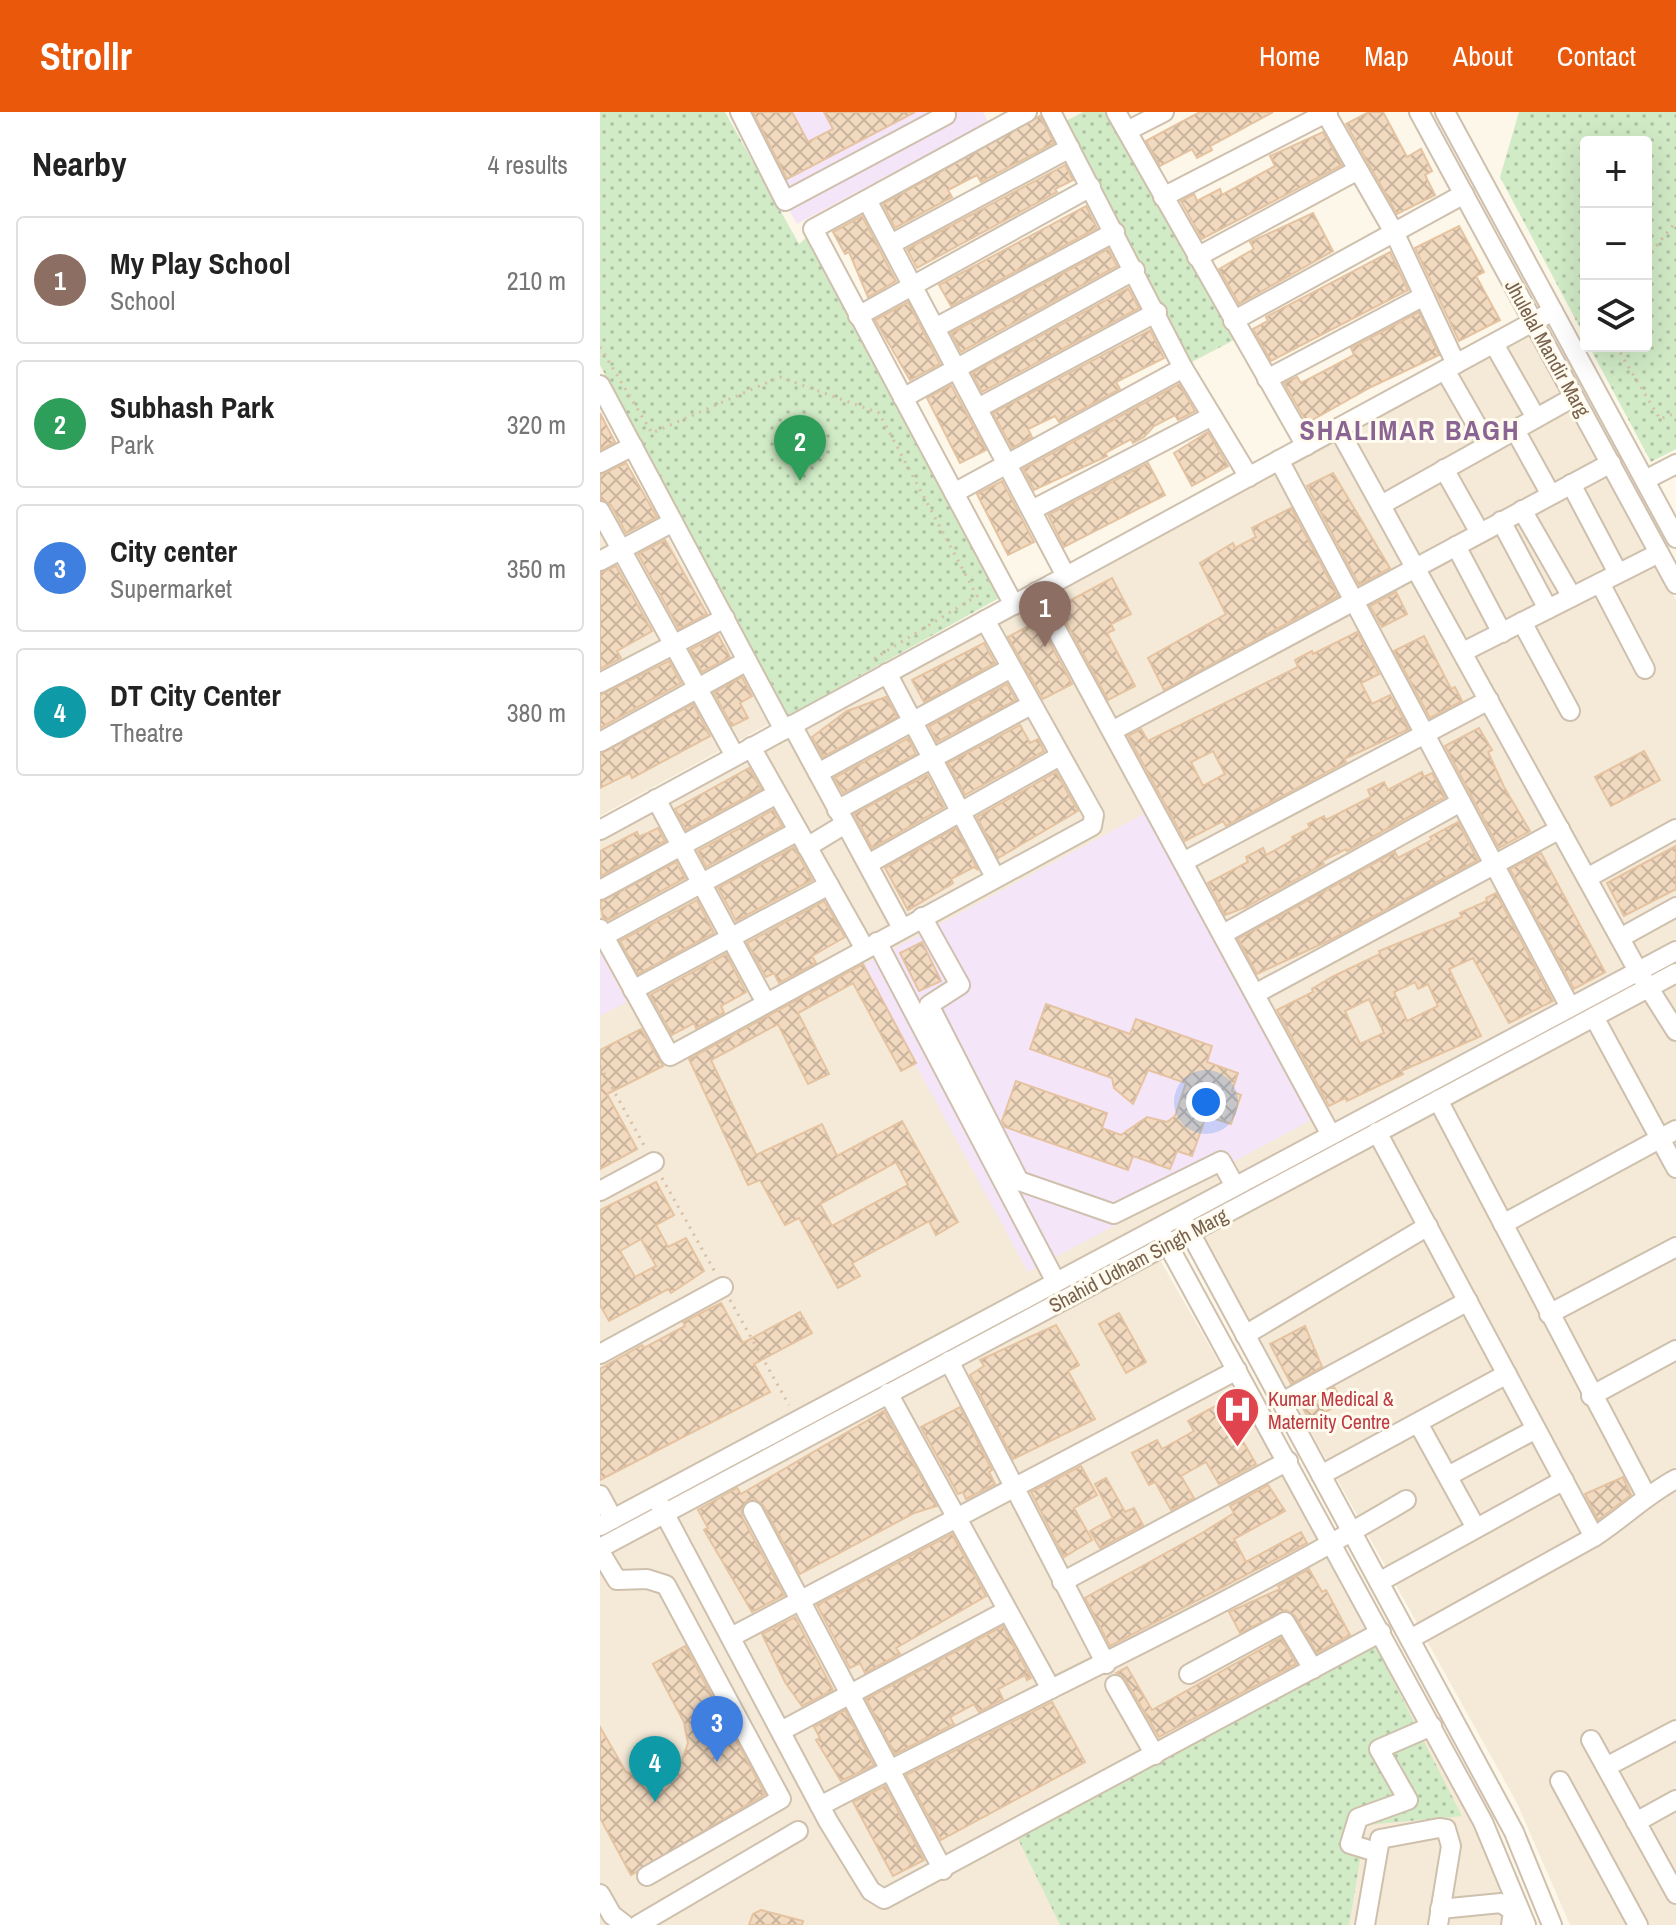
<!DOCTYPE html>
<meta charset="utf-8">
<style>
body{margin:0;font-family:"Archivo Narrow",sans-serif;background:#f6f6f6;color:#222}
.controls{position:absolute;right:24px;top:24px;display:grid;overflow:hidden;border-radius:8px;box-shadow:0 8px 32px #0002}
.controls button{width:72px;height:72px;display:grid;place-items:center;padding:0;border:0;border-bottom:2px solid #e0e0e0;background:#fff;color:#222;font:40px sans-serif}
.you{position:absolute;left:606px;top:990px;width:28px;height:28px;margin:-20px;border:6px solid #fff;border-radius:50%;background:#1a73e8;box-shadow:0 0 0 12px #1a73e833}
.badge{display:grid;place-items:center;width:52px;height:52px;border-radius:50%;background:#ea580c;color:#fff;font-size:26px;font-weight:700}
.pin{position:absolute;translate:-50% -66px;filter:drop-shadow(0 2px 4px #0008)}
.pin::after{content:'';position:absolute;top:42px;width:28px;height:24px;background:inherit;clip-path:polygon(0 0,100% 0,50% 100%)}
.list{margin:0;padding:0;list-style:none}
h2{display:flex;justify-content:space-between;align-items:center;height:104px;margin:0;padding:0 32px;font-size:34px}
h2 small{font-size:26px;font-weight:400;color:#767676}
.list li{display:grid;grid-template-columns:52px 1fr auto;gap:24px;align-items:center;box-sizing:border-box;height:128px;margin:0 16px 16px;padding:0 16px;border:2px solid #e0e0e0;border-radius:8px}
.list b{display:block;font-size:30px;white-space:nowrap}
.list p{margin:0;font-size:26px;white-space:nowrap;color:#767676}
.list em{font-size:26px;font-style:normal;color:#767676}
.icon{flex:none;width:44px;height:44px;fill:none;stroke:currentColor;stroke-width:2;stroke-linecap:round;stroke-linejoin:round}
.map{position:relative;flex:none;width:1076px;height:1813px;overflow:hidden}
header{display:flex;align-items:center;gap:48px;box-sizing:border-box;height:112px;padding:0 40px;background:#ea580c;color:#fff}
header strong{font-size:38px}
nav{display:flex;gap:44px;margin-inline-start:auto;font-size:28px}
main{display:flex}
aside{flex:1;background:#fff}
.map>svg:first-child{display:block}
.residential{fill:#f4ead7}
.education{fill:#f4e5f9}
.grass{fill:url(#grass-dots)}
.building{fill:url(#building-cross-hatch);stroke:#e5c3a0;stroke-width:2;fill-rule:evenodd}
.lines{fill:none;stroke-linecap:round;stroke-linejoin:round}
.minor-casing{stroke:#cfc0ae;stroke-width:22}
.path{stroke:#d8bea3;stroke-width:3;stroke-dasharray:2 6;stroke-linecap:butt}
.minor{stroke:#fff;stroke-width:18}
.labels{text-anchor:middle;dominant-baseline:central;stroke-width:6;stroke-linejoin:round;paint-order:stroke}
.street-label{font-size:20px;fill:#78614c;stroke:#fffbef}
.health-label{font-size:20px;fill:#be3a42;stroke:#fffbef;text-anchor:start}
.district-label{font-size:28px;font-weight:bold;letter-spacing:2px;fill:#8a6493;stroke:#fffbef}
</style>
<header>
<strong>Strollr</strong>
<nav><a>Home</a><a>Map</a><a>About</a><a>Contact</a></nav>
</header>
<main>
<aside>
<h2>Nearby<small>4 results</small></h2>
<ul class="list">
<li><span class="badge" style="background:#8d6e63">1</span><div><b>My Play School</b><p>School</p></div><em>210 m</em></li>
<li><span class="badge" style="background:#2e9e5b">2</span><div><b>Subhash Park</b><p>Park</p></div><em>320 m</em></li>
<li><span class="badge" style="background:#3f7fe0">3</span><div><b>City center</b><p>Supermarket</p></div><em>350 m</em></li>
<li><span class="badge" style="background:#0f9aa8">4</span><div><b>DT City Center</b><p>Theatre</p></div><em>380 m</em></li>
</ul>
</aside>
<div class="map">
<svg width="1076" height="1813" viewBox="0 0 1076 1813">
<defs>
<pattern id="grass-dots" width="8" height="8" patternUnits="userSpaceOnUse" patternTransform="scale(2)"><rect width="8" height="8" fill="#d1ebc6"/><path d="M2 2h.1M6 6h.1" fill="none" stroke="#aec2a3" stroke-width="1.8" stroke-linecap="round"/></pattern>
<pattern id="building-cross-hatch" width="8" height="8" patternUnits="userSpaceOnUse" patternTransform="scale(2)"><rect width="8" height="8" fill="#f2dac0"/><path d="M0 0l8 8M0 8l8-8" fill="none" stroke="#c9b49e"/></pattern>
</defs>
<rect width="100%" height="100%" fill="#fdf7e9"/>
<g class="residential">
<path d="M932 220 1076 488V829L0 1405V724Z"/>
<path d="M0 300 169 612 0 704Z"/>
<path d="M1076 870V1813H970L917 1691 602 1124Z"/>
<path d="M560 1148 779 1529 866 1697 898 1766 913 1813H0V1446Z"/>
</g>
<g class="education">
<path d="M135 0H383L388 10 197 112Z"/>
<path d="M547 700 713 1007 428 1160 262 854Z"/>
<path d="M0 840 27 890 0 904Z"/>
</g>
<g class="grass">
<path d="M0 0H125L199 132 206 126 401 485 186 605 0 253Z"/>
<path d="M483 0H512L634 228 588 252 460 12Z"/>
<path d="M919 0H1076V337L1051 350 989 234H1046V30H986V227L900 65Z"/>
<path d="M775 1533 862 1704 766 1713 749 1813H460L418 1727Z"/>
</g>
<g class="building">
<path d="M153 0H192L208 30 233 17 224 0H315L187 67Z"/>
<path d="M600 0H673L610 34 612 38 597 46 592 37 560 54 546 29Z"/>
<path d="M769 0H783L807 45 821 37 832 59 825 63 835 83 797 102 746 12Z"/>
<path d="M440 4 454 31 381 70 377 63 348 78 352 85 295 116 283 92Z"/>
<path d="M723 20 742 53 602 127 581 89 594 82 597 89 620 77 622 83 675 54 670 44Z"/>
<path d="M465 53 473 68 455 77 457 80 317 156 307 137Z"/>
<path d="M486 94 497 116 351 194 339 173Z"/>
<path d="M713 101 733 139 639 192 619 157 654 137 650 130Z"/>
<path d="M262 104 296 169 268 185 249 140 245 142 233 120Z"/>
<path d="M859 114 884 160 876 164 900 208 859 229 815 136Z"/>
<path d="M508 137 517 154 361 240 351 221Z"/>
<path d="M790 140 808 178 671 249 653 217 668 209 666 205Z"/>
<path d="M528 176 539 196 382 280 372 261Z"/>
<path d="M308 190 340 252 310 268 275 208Z"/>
<path d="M819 200 839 243 771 275 707 311 684 271 697 265 701 271 732 255 754 243 751 236Z"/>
<path d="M550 218 564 246 516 270 520 277 459 310 455 304 428 317 432 325 412 336 393 301Z"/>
<path d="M579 272 595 299 578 308 575 303 554 314 544 325 533 331 531 327 505 341 507 344 434 378 423 357Z"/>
<path d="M351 273 386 338 360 351 327 286Z"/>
<path d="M0 301 15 330 0 338Z"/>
<path d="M608 320 628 354 592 374 574 341Z"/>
<path d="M26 351 57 405 26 421 11 393 0 387V363Z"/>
<path d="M548 351 565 383 464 435 448 403Z"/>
<path d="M733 361 790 456 759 473 707 374Z"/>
<path d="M402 369 434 430 408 443 377 382Z"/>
<path d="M691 396 738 484 564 578 548 546 626 502 600 451 633 431 635 436 656 425 652 416Z"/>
<path d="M65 428 107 502 79 517 38 442Z"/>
<path d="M16 454 52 519 17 539 21 546 0 557V461Z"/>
<path d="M512 466 531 502 511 512 514 518 507 521 535 574 508 588 458 495Z"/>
<path d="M796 480 807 502 782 515 770 494Z"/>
<path d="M438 509 472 572 443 587 408 525Z"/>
<path d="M757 520 779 562 761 571 772 592 790 583 809 617 744 647 746 650 626 714 623 709 585 729 528 624 541 617 548 629 698 555 695 548 712 539 713 542ZM613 639 625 662 603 674 591 650Z"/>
<path d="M118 523 130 545 102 560 90 538Z"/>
<path d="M824 524 851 577 855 575 862 589 830 606 794 539Z"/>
<path d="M384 531 395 551 324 590 312 568Z"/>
<path d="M69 549 81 571 0 616V583Z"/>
<path d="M142 565 152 584 140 591 148 606 132 614 114 581Z"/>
<path d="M407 572 416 588 337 630 329 614Z"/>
<path d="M286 585 297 605 223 645 212 625 247 599Z"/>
<path d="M93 592 110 624 32 666 30 661 0 676V642Z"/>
<path d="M420 613 430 631 438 627 444 639 365 683 348 651Z"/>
<path d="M879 616 892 638 888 640 904 675 930 719 899 736 845 634Z"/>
<path d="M308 626 316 642 243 681 234 666Z"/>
<path d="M1044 639 1060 668 1011 694 995 665Z"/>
<path d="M149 656 161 677 86 718 75 697Z"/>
<path d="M456 660 478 699 398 746 377 705Z"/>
<path d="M822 660 824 665 832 661 845 685 747 739 746 737 722 749 724 752 646 795 625 803 608 771 648 750 646 745 663 736 666 743 693 728 692 725 710 716 708 712 724 704 726 708 771 685 768 678 784 670 788 678Z"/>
<path d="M327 663 344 695 272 736 254 702Z"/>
<path d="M173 698 182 714 106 755 98 739Z"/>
<path d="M858 710 878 748 730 828 657 862 638 827 795 740 798 746 832 728 830 725Z"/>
<path d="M58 716 65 729 1 764 0 739 37 720 39 725Z"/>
<path d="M356 716 378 758 374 755 351 767 353 771 308 798 285 756Z"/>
<path d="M1076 734V777L1024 804 1007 771Z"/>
<path d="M194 735 212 768 136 809 118 776Z"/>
<path d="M941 741 1005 860 974 877 910 757Z"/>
<path d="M76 750 85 766 8 808 3 806 0 790Z"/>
<path d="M896 781 953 889 909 911 873 846 849 857 881 924 801 959 803 962 747 989 745 986 729 994 677 898 713 880 712 877 732 865 780 842 779 839 862 805 860 801 887 789 886 786ZM815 870 818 877 828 872 838 894 807 909 794 880ZM769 887 784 921 760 932 745 899Z"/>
<path d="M97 788 114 821 38 862 20 829Z"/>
<path d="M224 789 245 825 212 844 216 851 179 871 174 861 166 865 147 831Z"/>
<path d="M322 830 341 869 319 879 300 841Z"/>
<path d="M126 842 146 880 121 894 124 901 96 916 94 911 72 923 50 883Z"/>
<path d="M263 852 316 951 301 959 253 871 198 901 229 962 208 972 178 912 111 948 156 1043 222 1012 237 1044 302 1009 358 1110 336 1123 329 1109 252 1151 260 1164 238 1176 199 1106 185 1113 160 1068 148 1073 89 947ZM296 1050 308 1073 232 1114 220 1092Z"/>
<path d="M446 892 530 922 536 907 612 934 607 950 638 961 632 979 641 983 631 1012 606 1004 592 1044 577 1039 570 1057 533 1044 528 1058 405 1015 402 1009 416 969 507 1001 502 1016 521 1023 547 1005 567 1010 575 1004 586 971 548 958 533 992 514 976 512 966 430 937Z"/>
<path d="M41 917 63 954 7 982 37 1037 0 1057V938Z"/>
<path d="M56 1070 74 1103 56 1113 68 1135 86 1126 104 1159 71 1181 68 1177 9 1209 0 1193V1098ZM41 1127 56 1154 35 1165 20 1139Z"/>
<path d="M121 1191 143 1231 200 1200 212 1221 154 1252 170 1280 0 1368V1257L42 1233 44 1236 85 1214 83 1210Z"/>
<path d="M519 1201 546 1250 526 1261 499 1212Z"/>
<path d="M456 1213 479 1253 468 1259 495 1307 413 1347 370 1263 384 1254 380 1248Z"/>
<path d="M705 1214 722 1255 691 1272 670 1232Z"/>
<path d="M734 1275 743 1290 710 1309 701 1293Z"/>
<path d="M621 1291 656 1352 619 1372 606 1350 581 1364 594 1386 571 1398 555 1370 549 1373 532 1341 557 1328 562 1337 594 1319 588 1309Z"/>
<path d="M360 1295 392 1358 389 1360 395 1372 366 1387 363 1380 358 1382 321 1315Z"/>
<path d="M284 1299 337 1394 314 1401 200 1462 163 1393 154 1387 147 1389 141 1398 142 1405 184 1483 152 1500 104 1418 108 1416 98 1398 137 1376 141 1382Z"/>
<path d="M481 1354 497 1383 474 1396 492 1428 464 1445 431 1380Z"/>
<path d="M1023 1365 1031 1383 998 1408 985 1382Z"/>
<path d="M506 1366 525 1400 534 1396 543 1413 500 1436 490 1419 513 1406 495 1372Z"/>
<path d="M668 1373 685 1399 634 1427 646 1450 701 1420 707 1431 510 1534 485 1486 602 1421 634 1401 630 1394Z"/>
<path d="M352 1422 386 1484 296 1536 300 1542 265 1561 260 1551 250 1556 217 1493Z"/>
<path d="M709 1457 722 1480 726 1478 750 1523 717 1541 695 1504 686 1498 640 1521 629 1500 680 1477 678 1474Z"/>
<path d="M195 1505 233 1578 202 1594 185 1570 162 1522Z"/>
<path d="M403 1514 431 1566 427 1568 425 1563 398 1577 403 1587 379 1600 374 1592 350 1605 354 1612 295 1642 266 1587Z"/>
<path d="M681 1526 696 1552 559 1625 525 1567 516 1561 527 1555 552 1598Z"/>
<path d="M85 1534 165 1682 31 1763 0 1706V1615L26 1660 62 1670 55 1653 69 1646 77 1662 88 1631 84 1610 53 1552Z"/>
<path d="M452 1590 485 1650 341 1728 306 1663Z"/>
<path d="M245 1598 274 1653 241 1669 216 1628 220 1626 214 1615Z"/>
<path d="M285 1674 324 1748 293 1764 253 1690Z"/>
<path d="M161 1798 203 1809 202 1813H149L153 1802Z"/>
</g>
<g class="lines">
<defs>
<g id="minor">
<path d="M140 0 185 89 346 3"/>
<path d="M451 0 583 256 649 365"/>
<path d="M516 0 706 334"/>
<path d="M725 0 795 122 856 252"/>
<path d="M819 0 1076 472"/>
<path d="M845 0 1076 426"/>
<path d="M527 19 564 0"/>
<path d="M563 85 728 0"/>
<path d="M267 88 466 464"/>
<path d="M291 132 470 36"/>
<path d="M597 145 758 58"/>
<path d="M258 204 491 75"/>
<path d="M633 209 864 82"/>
<path d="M335 216 515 120"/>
<path d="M894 232 936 306"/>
<path d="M845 258 888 333"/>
<path d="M667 267 824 184"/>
<path d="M0 273 184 618"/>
<path d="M303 286 535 158"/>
<path d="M378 296 557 200"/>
<path d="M738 316 1038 859 1076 919"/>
<path d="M915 318 951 383"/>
<path d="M679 348 970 895"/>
<path d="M0 351 33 334"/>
<path d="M844 357 880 421"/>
<path d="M1045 368 1076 352"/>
<path d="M971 372 1018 461"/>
<path d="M354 381 583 256"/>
<path d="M781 393 974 285"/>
<path d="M432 398 612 304"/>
<path d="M922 398 972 485"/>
<path d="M0 399 135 644"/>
<path d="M901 409 948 497"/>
<path d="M856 434 902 521"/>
<path d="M0 449 73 410"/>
<path d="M1000 471 1045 557"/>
<path d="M436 480 731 1023"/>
<path d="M414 493 213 117 427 0"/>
<path d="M922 510 970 599"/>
<path d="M863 540 1059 441"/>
<path d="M287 561 395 765"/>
<path d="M0 571 125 506"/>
<path d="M192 613 302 816"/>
<path d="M512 619 1011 351"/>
<path d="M0 630 147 549"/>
<path d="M151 635 265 837"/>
<path d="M218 661 411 556"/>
<path d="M56 687 166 891"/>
<path d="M237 698 431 593"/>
<path d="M0 718 953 199"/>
<path d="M207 735 245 712"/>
<path d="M583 750 889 588"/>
<path d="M268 752 460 644"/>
<path d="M987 766 1076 717"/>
<path d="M0 778 177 682"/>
<path d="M322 805 360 873 329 893 419 1069 514 1102 621 1049 635 1074"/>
<path d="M0 817 70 944 492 714 494 703 385 508"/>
<path d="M623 822 861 690"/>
<path d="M4 824 198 719"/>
<path d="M1020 826 1076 795"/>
<path d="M277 830 456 1170"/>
<path d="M33 878 229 773"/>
<path d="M655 882 960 717"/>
<path d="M994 905 1076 1056"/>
<path d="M838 988 1046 1383"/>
<path d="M777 1020 994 1425 810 1527"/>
<path d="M0 1079 54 1050"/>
<path d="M903 1112 1076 1018"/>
<path d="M586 1113 914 1720 952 1813"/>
<path d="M562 1122 883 1710 926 1813"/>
<path d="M949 1202 1076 1135"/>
<path d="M645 1223 828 1114"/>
<path d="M0 1242 123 1175"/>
<path d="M349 1249 506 1552"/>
<path d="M288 1281 451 1577"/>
<path d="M991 1284 1076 1238"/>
<path d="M682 1290 868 1189"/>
<path d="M818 1311 876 1416"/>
<path d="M721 1363 907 1262"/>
<path d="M848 1364 936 1317"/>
<path d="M0 1383 13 1407"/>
<path d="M60 1393 228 1709 271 1779 284 1787 781 1520"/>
<path d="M153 1399 343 1758"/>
<path d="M0 1414 1076 839"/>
<path d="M994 1425C1023 1406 1046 1383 1076 1367"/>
<path d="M0 1436 1076 861"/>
<path d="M0 1440 17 1468 47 1467 66 1473 181 1687 47 1764"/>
<path d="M462 1470 688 1349"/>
<path d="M779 1470 964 1368"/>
<path d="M131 1525 637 1258"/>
<path d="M589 1562 685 1510 713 1557"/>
<path d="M515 1573 555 1643"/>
<path d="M181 1619 406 1499"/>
<path d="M991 1628 1076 1782"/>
<path d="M1006 1655 1076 1618"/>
<path d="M960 1669 1038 1813"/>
<path d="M220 1694C416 1591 617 1501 806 1388"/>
<path d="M1036 1710 1076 1688"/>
<path d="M776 1740 750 1732 758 1706 808 1688 779 1637 832 1614"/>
<path d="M0 1782 12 1803 25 1813"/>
<path d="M840 1797 901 1791 913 1799 911 1813"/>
<path d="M38 1813 198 1719"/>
<path d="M765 1813 780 1727 839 1716 846 1717 851 1734 838 1813"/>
</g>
</defs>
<use href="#minor" class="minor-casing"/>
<g class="path">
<path d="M1046 146 1076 110"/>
<path d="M975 207 986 205"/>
<path d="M1016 234 1060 307 1076 301"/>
<path d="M0 235 52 321 180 265 279 301 377 484 275 546 277 548"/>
<path d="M0 954 45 1035"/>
<path d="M62 1066 115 1160"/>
<path d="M130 1188 189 1293"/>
</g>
<use href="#minor" class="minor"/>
</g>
<defs>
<symbol id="hospital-pin" viewBox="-11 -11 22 30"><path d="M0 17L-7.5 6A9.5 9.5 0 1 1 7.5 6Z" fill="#e0444e" stroke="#fffbef"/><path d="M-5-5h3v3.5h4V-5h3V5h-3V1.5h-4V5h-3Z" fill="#fff"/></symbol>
</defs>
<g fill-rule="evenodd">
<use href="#hospital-pin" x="612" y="1272" width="51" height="69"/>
</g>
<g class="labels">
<g class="street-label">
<text transform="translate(948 236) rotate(61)">Jhulelal Mandir Marg</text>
<text transform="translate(538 1148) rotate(-28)">Shahid Udham Singh Marg</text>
</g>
<g class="health-label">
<text x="668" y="1286">Kumar Medical &amp;<tspan x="668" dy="23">Maternity Centre</tspan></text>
</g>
<g class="district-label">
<text x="810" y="318">SHALIMAR BAGH</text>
</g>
</g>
</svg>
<div class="controls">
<button>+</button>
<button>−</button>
<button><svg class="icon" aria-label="layers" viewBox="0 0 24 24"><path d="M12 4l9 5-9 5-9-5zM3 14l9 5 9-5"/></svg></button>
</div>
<div class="you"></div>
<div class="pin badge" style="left:445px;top:535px;background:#8d6e63">1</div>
<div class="pin badge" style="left:200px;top:369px;background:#2e9e5b">2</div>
<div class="pin badge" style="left:117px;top:1650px;background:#3f7fe0">3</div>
<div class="pin badge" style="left:55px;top:1690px;background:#0f9aa8">4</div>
</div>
</main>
